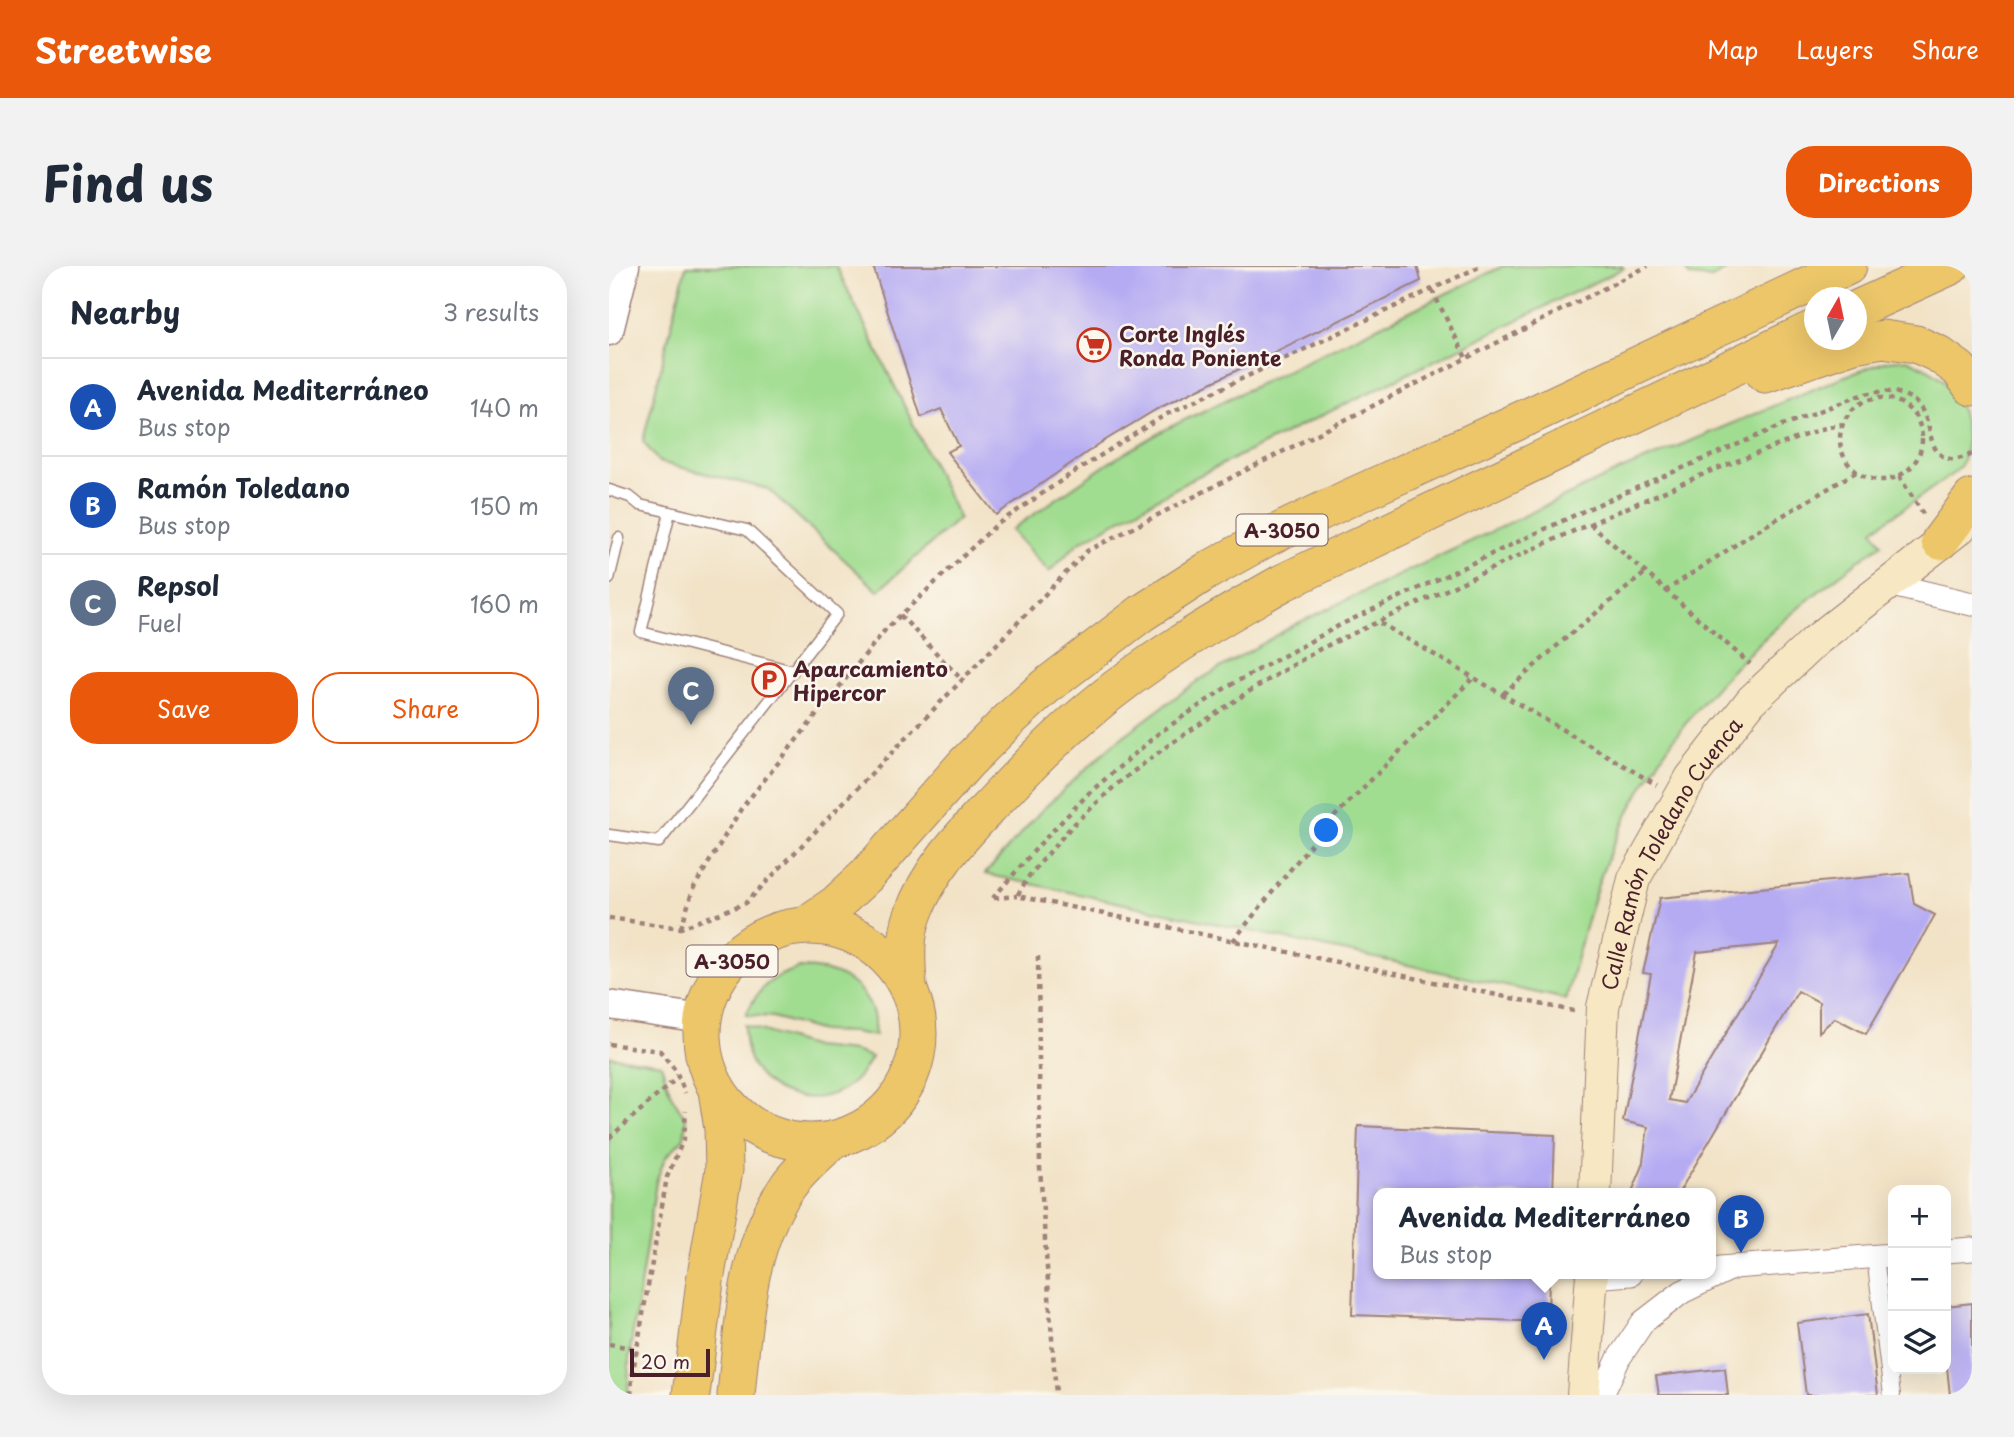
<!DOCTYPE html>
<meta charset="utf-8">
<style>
body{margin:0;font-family:"Playpen Sans",sans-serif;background:#f2f2f3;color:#1f2937}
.controls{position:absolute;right:21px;bottom:21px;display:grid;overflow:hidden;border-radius:14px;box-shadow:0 7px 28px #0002}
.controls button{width:63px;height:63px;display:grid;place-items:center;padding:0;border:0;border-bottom:2px solid #e0e1e3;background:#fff;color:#1f2937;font:35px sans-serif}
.compass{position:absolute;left:1195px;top:21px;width:63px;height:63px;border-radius:50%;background:#fff;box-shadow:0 7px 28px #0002;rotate:9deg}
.scale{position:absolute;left:21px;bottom:18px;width:80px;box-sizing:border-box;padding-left:7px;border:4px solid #4a1f2b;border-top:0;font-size:19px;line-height:24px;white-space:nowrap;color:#4a1f2b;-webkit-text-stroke:5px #fbf7ec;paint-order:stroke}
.you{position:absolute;left:718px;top:565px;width:24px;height:24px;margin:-18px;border:5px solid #fff;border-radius:50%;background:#1a73e8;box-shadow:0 0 0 10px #1a73e833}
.badge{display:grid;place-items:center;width:46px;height:46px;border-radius:50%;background:#ea580c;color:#fff;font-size:23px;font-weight:700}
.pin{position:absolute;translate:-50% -58px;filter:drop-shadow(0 2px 4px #0008)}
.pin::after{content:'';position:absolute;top:37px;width:24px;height:21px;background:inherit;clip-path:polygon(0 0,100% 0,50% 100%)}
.popup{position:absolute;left:764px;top:922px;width:343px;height:91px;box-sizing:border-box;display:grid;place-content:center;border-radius:14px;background:#fff;filter:drop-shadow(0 2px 5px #0005);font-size:23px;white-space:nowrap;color:#747a83}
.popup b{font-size:26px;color:#1f2937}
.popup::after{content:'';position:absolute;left:50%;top:100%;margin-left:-14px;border:14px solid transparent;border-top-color:#fff}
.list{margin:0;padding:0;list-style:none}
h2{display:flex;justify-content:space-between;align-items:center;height:91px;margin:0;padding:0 28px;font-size:30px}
h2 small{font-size:23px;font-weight:400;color:#747a83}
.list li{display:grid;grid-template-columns:46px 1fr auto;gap:21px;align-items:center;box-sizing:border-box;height:98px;padding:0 28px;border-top:2px solid #e0e1e3}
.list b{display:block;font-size:26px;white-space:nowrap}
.list p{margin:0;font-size:23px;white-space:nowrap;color:#747a83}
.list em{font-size:23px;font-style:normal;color:#747a83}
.actions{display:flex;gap:14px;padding:21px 28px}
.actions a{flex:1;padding:16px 0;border:2px solid #ea580c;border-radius:28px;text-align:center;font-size:24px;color:#ea580c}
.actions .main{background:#ea580c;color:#fff}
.icon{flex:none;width:38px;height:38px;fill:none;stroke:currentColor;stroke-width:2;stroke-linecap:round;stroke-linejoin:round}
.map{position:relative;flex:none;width:1363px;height:1129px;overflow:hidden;border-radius:28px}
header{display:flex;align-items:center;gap:42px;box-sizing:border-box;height:98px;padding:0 35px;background:#ea580c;color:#fff}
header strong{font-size:33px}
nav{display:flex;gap:38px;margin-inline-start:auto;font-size:24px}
.intro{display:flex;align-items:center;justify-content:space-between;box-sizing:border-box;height:168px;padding:0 42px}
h1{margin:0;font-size:49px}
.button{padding:18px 32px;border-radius:28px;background:#ea580c;color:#fff;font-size:24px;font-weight:700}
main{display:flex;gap:42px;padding:0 42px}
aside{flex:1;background:#fff;border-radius:28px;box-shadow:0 7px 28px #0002}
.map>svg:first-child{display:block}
.green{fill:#a1dd91;stroke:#767e5e;stroke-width:2}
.building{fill:#b5abf3;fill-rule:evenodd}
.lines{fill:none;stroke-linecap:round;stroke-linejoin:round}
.service-casing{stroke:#9e8179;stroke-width:13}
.pedestrian-casing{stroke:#9e8179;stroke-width:18}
.minor-casing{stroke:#9e8179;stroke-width:25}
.tertiary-casing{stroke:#9e8179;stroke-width:31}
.secondary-casing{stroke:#9e8179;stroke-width:34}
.trunk-casing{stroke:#9e8179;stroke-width:39}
.path{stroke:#9e8179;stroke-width:4.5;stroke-dasharray:5 5;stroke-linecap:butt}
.service{stroke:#fff;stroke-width:10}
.pedestrian{stroke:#fff;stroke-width:16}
.minor{stroke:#fff;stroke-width:23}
.tertiary{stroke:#fff;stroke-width:28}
.secondary{stroke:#f7e8c3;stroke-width:32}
.trunk{stroke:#ecc669;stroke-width:37}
.labels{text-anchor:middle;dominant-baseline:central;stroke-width:5;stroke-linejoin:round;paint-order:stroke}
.shield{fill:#fbf7ec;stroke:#7f6065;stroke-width:2}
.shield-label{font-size:19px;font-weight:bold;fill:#4a1f2b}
.poi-label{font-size:21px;font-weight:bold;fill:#4a1f2b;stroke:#fbf7ec;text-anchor:start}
.street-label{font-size:21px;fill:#4a1f2b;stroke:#fbf7ec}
</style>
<header>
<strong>Streetwise</strong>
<nav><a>Map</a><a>Layers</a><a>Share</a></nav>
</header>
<div class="intro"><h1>Find us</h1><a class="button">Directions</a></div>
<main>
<aside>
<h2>Nearby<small>3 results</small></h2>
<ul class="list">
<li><span class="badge" style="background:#1a4fb4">A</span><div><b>Avenida Mediterráneo</b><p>Bus stop</p></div><em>140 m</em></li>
<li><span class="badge" style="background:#1a4fb4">B</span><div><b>Ramón Toledano</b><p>Bus stop</p></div><em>150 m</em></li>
<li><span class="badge" style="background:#5c6f8a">C</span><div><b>Repsol</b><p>Fuel</p></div><em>160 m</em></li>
</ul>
<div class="actions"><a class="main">Save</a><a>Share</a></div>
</aside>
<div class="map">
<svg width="1363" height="1129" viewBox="0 0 1363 1129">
<rect width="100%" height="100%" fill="#fbf7ec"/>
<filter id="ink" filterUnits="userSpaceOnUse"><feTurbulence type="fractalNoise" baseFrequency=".0143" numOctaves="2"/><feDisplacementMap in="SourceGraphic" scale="14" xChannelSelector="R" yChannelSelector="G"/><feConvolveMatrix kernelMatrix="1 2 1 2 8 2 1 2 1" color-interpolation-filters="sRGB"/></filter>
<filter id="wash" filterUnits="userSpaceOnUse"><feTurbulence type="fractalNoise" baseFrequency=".00686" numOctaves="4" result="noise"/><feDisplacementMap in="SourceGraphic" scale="28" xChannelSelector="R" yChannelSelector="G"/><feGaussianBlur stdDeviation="1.57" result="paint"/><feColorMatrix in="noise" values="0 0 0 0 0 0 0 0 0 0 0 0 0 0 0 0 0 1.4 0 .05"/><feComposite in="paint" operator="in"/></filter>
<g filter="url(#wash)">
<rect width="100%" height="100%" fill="#f2e3c7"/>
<g class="green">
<path d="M77 0H227L350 252 269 325 159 223 50 196 34 175Z"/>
<path d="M894 0H1013L1015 2 589 210 469 277 440 306 402 264 501 196 559 162Z"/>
<path d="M1075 0H1124L1103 12 1080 10Z"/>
<path d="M1298 93C1310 99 1326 105 1335 115 1354 135 1363 171 1353 197 1351 202 1346 206 1342 209L1264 264 1273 278C1166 353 1065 446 1010 566 985 618 972 677 957 733L376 608 431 546 504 478 587 416 687 358 1012 204 1231 112 1278 95Z"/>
<path d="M191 702C224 702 254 714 264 748 266 755 265 763 266 770L244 766 212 765 164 751 137 749C150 721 162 710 191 702Z"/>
<path d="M135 759 205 781 245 785 262 791C256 802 250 813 239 820 207 843 159 831 142 796 136 784 136 771 135 759Z"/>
<path d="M0 790 52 798 62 829 77 853 75 872 56 892 47 916 20 1092 19 1129H0Z"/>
</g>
<g id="blocks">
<g class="building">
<path d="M264 0H808L812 15 548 143 490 178 387 249 338 186 350 180 332 143 312 151Z"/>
<path d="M1300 607 1305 638 1326 649 1257 768 1226 752 1210 766V736L1189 725 1069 928H1022L1033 902 1039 861 1014 855 1042 708 1034 707 1051 632ZM1170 678 1076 837 1060 834 1088 686Z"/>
<path d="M749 860 946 869 944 928H769V1008H940L939 1056 743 1049Z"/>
<path d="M1363 1037V1129H1341L1337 1092V1040Z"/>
<path d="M1259 1048 1269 1129H1197L1188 1057Z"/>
<path d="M1116 1102 1119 1129H1050L1047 1110Z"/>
</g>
</g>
</g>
<g filter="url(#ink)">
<use href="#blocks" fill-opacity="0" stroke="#9e8179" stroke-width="2"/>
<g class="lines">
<defs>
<g id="service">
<path d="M0 224 21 231 31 239 138 264 228 348 50 576 0 569"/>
<path d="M61 246 32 366 184 405"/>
<path d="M0 313 10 272"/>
</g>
<path id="pedestrian" d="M1266 991 1283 1129"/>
<g id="minor">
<path d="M1279 318 1363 338"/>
<path d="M1337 985 1363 983"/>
<path d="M1111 1002 1284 989"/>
<path d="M983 1011 1022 1008"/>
<path d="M993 1129 1010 1092 1034 1056 1073 1026 1125 1001"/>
</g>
<g id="tertiary">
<path d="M0 65 16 0"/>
<path d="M0 739 93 753"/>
</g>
<g id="secondary">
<path id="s1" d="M986 928 994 741 1025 613 1082 512 1142 435 1206 375 1351 262"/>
<path d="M974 1129 983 1008"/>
</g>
<g id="trunk">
<path d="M1248 43 1342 0"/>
<path d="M1156 108 1245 78 1274 73 1307 78 1329 88 1350 103 1363 121"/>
<path d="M1331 275 1363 232"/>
<path d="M195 660 227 638 257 610 357 497 403 451 436 421 533 347 598 305 661 270 738 233 925 148 1239 0"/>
<circle cx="201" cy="768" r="108"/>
<path d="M299 722C298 697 295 673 304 649 319 605 352 571 383 538 412 507 442 476 474 449 534 397 604 356 673 317L1206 62"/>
<path d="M82 1129 96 1015 115 904 114 863 108 824"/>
<path d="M127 1129C134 1060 137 979 179 920 191 903 208 889 224 874"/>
</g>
</defs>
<use href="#service" class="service-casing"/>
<use href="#pedestrian" class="pedestrian-casing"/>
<use href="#minor" class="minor-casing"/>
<use href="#tertiary" class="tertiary-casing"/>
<use href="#secondary" class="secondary-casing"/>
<use href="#trunk" class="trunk-casing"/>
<g class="path">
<path d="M823 24 857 92"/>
<circle cx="1272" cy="173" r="41"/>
<path d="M1290 210 1314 248"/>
<path d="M981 258 1141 398"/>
<path d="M1056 325 1146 266 1247 206"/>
<path d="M291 349 352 413"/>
<path d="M771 357 1048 519"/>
<path d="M894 428 958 371 1036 307"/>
<path d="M384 632 431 578 480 527 550 467 618 421 733 358 981 242 1169 161 1252 129C1278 122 1307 124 1317 153 1321 162 1321 172 1325 180 1333 197 1349 195 1363 188"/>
<path d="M385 632 408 630"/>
<path d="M0 652 72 662 137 637 478 285 1039 0"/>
<path d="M72 662 84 623 132 543 276 364 387 259 462 208 556 149 872 0"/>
<path d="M624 675 718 558 865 411"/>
<path d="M429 690 431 902 447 1129"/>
<path d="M965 745 408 630 420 610 462 561 508 518 558 480 639 426 711 383 935 278 1102 205 1212 163 1234 158"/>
<path d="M0 778 51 785 67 805 76 827"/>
<path d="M0 872 69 811"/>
<path d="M0 1078 28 1083"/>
<path d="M22 1129 23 1111 58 911 75 872 77 845"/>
</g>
<use href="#service" class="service"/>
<use href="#pedestrian" class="pedestrian"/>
<use href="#minor" class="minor"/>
<use href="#tertiary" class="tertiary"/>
<use href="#secondary" class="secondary"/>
<use href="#trunk" class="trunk"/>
</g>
</g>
<defs>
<symbol id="supermarket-ring" viewBox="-11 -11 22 22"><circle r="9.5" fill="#fbf7ec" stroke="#c8321e" stroke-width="1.5"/><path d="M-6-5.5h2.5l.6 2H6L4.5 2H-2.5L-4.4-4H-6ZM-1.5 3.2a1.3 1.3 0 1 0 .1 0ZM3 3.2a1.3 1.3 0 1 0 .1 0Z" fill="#c8321e"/></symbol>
<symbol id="parking-ring" viewBox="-11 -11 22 22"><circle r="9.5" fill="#fbf7ec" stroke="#c8321e" stroke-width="1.5"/><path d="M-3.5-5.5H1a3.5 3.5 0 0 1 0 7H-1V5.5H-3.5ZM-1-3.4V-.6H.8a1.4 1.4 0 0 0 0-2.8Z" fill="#c8321e"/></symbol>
</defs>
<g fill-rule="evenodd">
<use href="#supermarket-ring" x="466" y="60" width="38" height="38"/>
<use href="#parking-ring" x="141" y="395" width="38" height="38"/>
</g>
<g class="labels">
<g class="shield">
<rect x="627.5" y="248.5" width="91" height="31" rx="5"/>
<rect x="77.5" y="679.5" width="91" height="31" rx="5"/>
</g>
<g class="shield-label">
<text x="673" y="264">A-3050</text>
<text x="123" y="695">A-3050</text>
</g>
<g class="poi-label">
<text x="510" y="67">Corte Inglés<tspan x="510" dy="24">Ronda Poniente</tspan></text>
<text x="184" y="402">Aparcamiento<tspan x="184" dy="24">Hipercor</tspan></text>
</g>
<g class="street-label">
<text stroke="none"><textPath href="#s1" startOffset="357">Calle Ramón Toledano Cuenca</textPath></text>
</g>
</g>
</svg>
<div class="controls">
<button>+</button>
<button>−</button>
<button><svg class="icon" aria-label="layers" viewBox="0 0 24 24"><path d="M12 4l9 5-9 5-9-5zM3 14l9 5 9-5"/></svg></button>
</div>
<svg class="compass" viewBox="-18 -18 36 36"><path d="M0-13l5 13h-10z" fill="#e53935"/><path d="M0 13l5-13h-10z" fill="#747a83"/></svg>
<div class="scale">20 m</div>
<div class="you"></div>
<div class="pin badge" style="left:935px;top:1094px;background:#1a4fb4">A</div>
<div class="popup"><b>Avenida Mediterráneo</b>Bus stop</div>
<div class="pin badge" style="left:1132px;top:987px;background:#1a4fb4">B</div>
<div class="pin badge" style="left:82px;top:459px;background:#5c6f8a">C</div>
</div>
</main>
